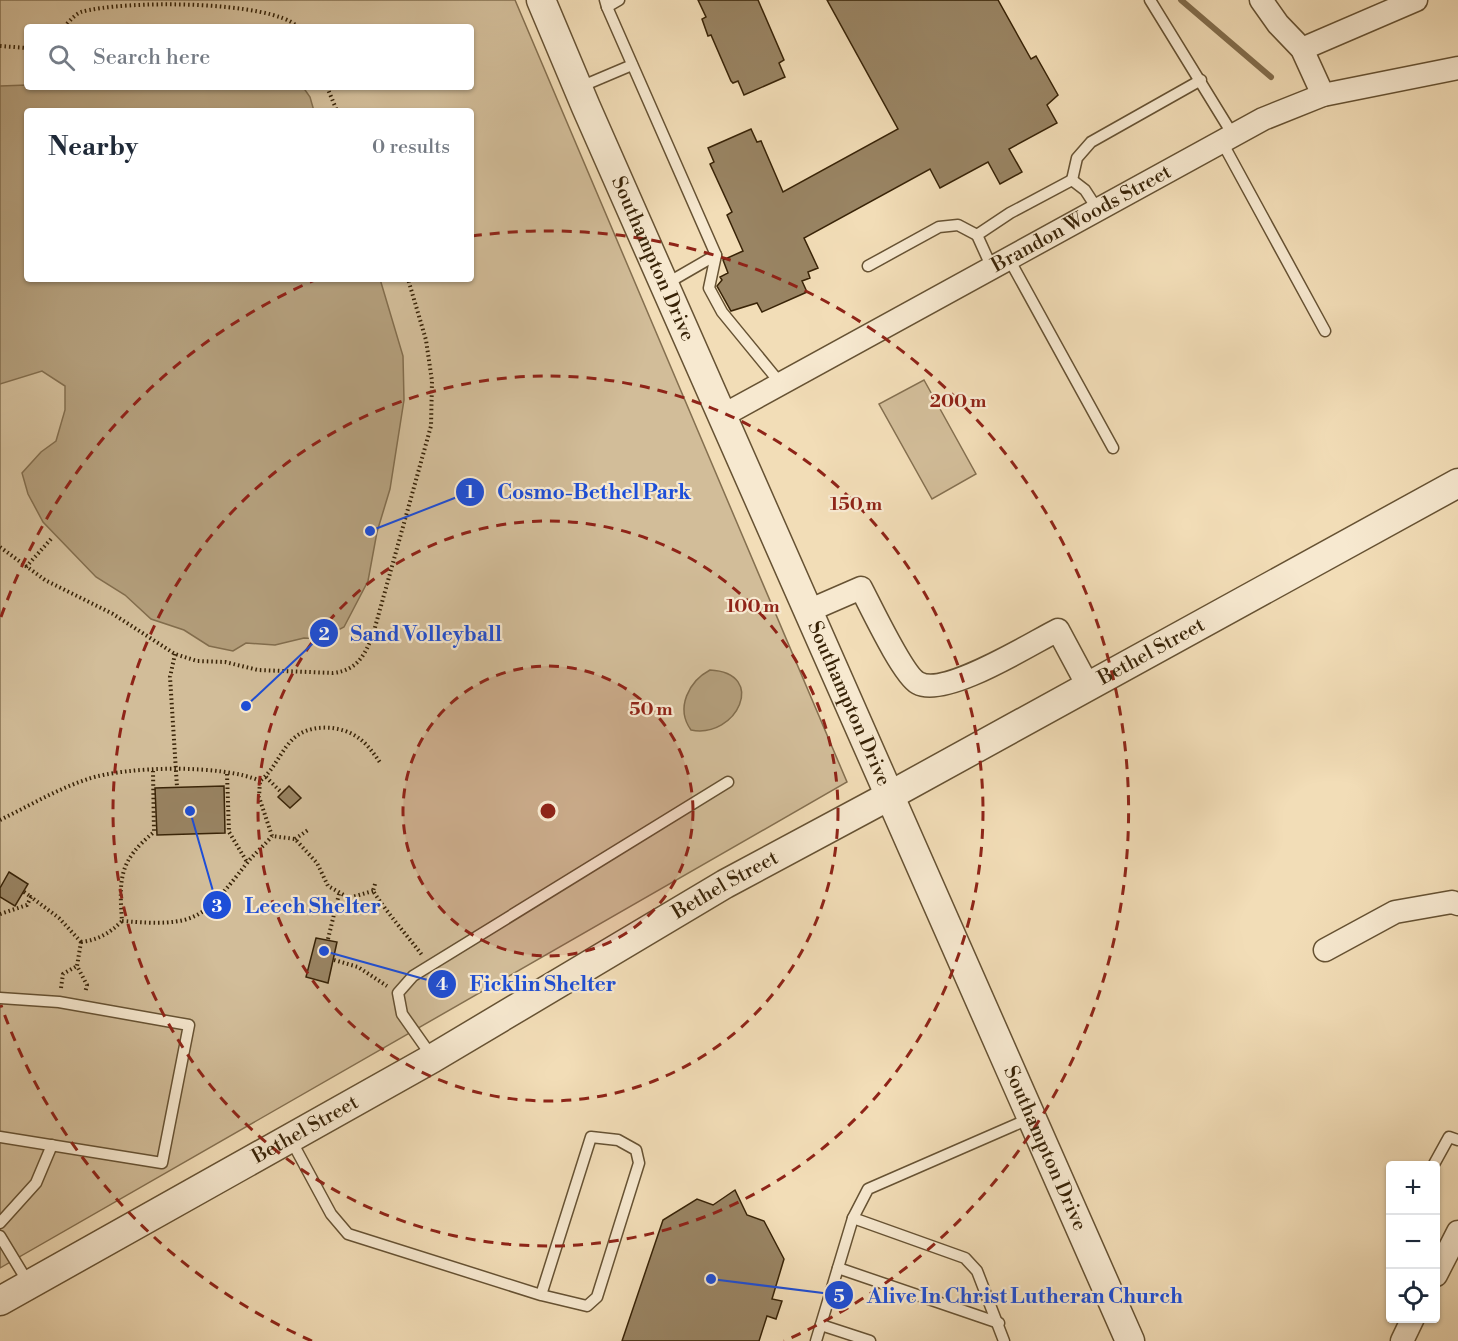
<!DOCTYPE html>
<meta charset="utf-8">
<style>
body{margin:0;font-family:"Libre Bodoni",serif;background:#f2f2f3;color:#1f2937}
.controls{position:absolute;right:18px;bottom:18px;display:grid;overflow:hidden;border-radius:6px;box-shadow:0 2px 4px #0004}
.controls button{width:54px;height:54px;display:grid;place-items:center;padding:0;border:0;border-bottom:2px solid #e0e1e3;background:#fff;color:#1f2937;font:30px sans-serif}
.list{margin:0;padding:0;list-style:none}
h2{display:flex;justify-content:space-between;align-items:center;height:78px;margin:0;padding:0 24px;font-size:26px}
h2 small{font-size:20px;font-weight:400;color:#747a83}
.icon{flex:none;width:33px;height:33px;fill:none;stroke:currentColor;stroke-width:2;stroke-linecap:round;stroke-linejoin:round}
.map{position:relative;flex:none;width:1458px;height:1341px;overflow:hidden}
.search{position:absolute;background:#fff;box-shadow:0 2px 4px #0004;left:24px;top:24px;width:450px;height:66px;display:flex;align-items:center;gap:15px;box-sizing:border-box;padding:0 21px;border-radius:6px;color:#747a83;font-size:22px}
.panel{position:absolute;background:#fff;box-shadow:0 2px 4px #0004;left:24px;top:108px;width:450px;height:174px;border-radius:6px}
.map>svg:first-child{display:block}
.green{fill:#d2bd99;stroke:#857050;stroke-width:1.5;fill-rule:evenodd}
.water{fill:#b39e7b;stroke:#826d4d;stroke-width:1.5}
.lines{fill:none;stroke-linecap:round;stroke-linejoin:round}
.stream{stroke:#826d4d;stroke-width:6}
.building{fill:#998463;stroke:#382307;stroke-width:1.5}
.service-casing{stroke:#665233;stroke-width:13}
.minor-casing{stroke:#665233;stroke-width:25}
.tertiary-casing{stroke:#665233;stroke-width:31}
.path{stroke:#382307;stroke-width:4;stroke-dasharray:1.5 3;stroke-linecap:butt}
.service{stroke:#f7e9d0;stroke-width:10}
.minor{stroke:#f7e9d0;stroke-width:22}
.tertiary{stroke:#f7e9d0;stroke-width:28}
.ring{fill:none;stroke:#8f2418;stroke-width:3;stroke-dasharray:10 8}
.labels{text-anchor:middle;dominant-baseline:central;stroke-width:4.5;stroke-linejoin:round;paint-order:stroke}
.street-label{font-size:20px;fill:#382307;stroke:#f7e9d0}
.centre{fill:#8f2418;stroke:#f7e9d0;stroke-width:3}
.ring-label{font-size:18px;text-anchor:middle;font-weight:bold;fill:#8f2418;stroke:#f7e9d0;stroke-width:4.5;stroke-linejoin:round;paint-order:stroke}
.leader{fill:none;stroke:#1d4ed8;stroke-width:2}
.callout-dot{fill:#1d4ed8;stroke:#f7e9d0;stroke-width:2}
.mark-label{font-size:18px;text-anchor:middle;font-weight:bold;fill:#fff}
.callout-label{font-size:21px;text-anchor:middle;font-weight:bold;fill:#1d4ed8;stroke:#f7e9d0;stroke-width:4.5;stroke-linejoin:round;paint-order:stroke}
</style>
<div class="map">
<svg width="1458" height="1341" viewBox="0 0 1458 1341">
<rect width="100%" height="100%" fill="#f2ddb7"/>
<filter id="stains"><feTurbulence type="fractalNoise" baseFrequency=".00333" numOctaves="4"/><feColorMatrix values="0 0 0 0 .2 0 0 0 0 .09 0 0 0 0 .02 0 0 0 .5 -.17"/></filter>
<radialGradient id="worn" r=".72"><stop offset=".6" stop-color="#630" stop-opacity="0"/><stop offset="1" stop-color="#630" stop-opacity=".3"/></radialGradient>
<g class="green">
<path d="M0 0H515L847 782 0 1268ZM27 27H471V87H27ZM27 111H471V279H27Z"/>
<path d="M924 380 976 474 932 499 879 404Z"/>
</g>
<g class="water">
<path d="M27 85V87H303L310 97 314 111H27V279H380L403 356 404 400 390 489 377 532 368 581 344 627 321 639 304 638 275 645 246 643 233 651 209 646 184 630 151 619 125 595 96 577 43 522 28 494 22 473 41 452 56 441 65 410V386L42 371 0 384V86Z"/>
<path d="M710 670C768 673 737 739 691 730 675 708 689 681 710 670Z"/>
</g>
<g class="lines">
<path class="stream" d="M1181 0 1271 77"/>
</g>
<g class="building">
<path d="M698 0H758L784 60 779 63 785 77 744 95 738 81 733 83 731 81 711 35 708 36 702 19 706 17Z"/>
<path d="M827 0H998L1031 59 1036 56 1058 95 1047 105 1057 123 1009 149 1022 172 1000 184 988 162 940 188 930 169 804 238 818 268 808 272 810 278 802 281 807 292 762 312 757 303 731 311 717 286 722 280 720 277 728 273 723 260 743 251 727 215 732 212 710 164 714 162 708 148 751 129 757 142 761 141 783 192 898 129Z"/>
<path d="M224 786 225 833 157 835 155 788Z"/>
<path d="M289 786 301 798 290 808 278 797Z"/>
<path d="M9 872 28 884 15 906 0 897V888Z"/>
<path d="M316 938 337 942 328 983 306 977Z"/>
<path d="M735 1190 747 1215 764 1221 784 1259 772 1299 782 1301 776 1319 767 1316 759 1341H622L663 1220 697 1199 713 1205Z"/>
</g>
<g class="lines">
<defs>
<g id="service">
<path d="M605 0 607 7 619 0"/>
<path d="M1150 0 1233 135"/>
<path d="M607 7 716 255 709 288 722 312 781 384"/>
<path d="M580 87 632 65"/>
<path d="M1222 142 1325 331"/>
<path d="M1072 180 1077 158 1091 142 1201 80"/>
<path d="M1009 259 1113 448"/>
<path d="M868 266 939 227 958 225 977 235"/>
<path d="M992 268 977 235 1010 213 1072 180 1085 190 1098 210"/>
<path d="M664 285 716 255"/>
<path d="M0 998 59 1002 189 1025 162 1163 0 1137"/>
<path d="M433 1058 402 1014 398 993 413 976 728 782"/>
<path d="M291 1140 331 1214 348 1234 541 1295 587 1306 597 1297 639 1163 636 1150 618 1140 591 1137 541 1295"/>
<path d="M1433 1166 1449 1137 1458 1140"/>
<path d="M853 1218 965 1258 977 1271 1004 1341"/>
<path d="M0 1223 36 1183 52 1145"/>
<path d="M0 1236 29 1284"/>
<path d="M838 1268 999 1323"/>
<path d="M821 1325 870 1341"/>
<path d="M816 1341 853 1218 868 1189 1031 1118"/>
</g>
<g id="minor">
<path d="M1261 0 1278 24 1302 49 1323 95"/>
<path d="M1302 49 1416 0"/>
<path id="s1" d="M722 416 1263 119 1323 95 1458 68"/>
<path d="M808 611 861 588C871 607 903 675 918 683 945 698 1030 644 1058 630L1088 686"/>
<path d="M1325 950 1395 912 1452 902 1458 904"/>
<path d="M1436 1275 1458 1232"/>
<path d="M1402 1341 1413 1318"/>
</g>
<g id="tertiary">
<path id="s2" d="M541 0 586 107 1130 1341"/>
<path id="s3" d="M0 1301 433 1058 725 884 889 796 1458 483"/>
</g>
</defs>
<use href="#service" class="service-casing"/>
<use href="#minor" class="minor-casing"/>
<use href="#tertiary" class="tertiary-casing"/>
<g class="path">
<path d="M64 27C69 22 74 15 81 12 122 0 271 0 298 27"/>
<path d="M0 46 27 48"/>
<path d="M327 87 337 111"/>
<path d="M0 547 45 580 113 614 175 654 197 661 225 662 258 670 333 673C359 670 366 653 374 631L431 426 432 381 426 340 408 279"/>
<path d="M26 567 51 539"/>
<path d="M175 654 170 677 177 787"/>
<path d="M227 774 229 832 247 862"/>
<path d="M266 777 282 793"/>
<path d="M0 820C29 806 57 789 88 779 126 766 224 764 260 781"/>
<path d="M295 839 308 830"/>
<path d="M375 884 373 891C388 914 406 934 422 955"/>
<path d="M373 891 349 898 328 886 317 863 295 839 272 836 259 797 260 781C274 770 279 754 291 741 307 723 341 724 360 739 368 745 375 755 381 764"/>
<path d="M24 892 31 897"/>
<path d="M0 914 27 905 31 897 59 918 81 942"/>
<path d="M122 921C197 927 202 920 247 863 254 854 264 846 272 836"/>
<path d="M328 939 339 894"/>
<path d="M81 942C98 940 110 933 122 921 119 878 119 861 154 832L153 771"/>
<path d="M81 942 77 966 87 985 85 993"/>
<path d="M334 960 358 967 387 986"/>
<path d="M61 988 63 974 77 966"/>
</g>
<use href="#service" class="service"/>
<use href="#minor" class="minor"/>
<use href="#tertiary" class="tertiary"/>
</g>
<circle cx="548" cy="811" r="145" fill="#8f2418" fill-opacity=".12"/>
<g class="ring">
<circle cx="548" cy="811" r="145"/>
<circle cx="548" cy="811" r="290"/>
<circle cx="548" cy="811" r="435"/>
<path d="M312 1341A580 580 0 0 1 1 1005M1 617A580 580 0 0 1 317 279M472 236A580 580 0 0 1 784 1341"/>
</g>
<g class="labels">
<g class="street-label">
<text stroke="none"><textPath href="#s1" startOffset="410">Brandon Woods Street</textPath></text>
<text stroke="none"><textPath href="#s2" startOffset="282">Southampton Drive</textPath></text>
<text stroke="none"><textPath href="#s3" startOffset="1322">Bethel Street</textPath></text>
<text stroke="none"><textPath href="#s2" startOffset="768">Southampton Drive</textPath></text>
<text stroke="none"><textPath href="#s3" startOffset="836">Bethel Street</textPath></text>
<text stroke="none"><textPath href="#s3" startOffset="350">Bethel Street</textPath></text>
<text stroke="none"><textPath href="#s2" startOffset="1254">Southampton Drive</textPath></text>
</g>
</g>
<circle cx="548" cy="811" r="9" class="centre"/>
<g class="ring-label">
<text x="958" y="407">200 m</text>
<text x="856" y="510">150 m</text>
<text x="753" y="612">100 m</text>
<text x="651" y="715">50 m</text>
</g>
<path class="leader" d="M370 531L470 492M246 706L324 633M190 811L217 905M324 951L442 984M711 1279L839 1295"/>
<g class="callout-dot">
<circle cx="370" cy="531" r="6"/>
<circle cx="246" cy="706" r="6"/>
<circle cx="190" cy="811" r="6"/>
<circle cx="324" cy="951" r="6"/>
<circle cx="711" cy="1279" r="6"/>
<circle cx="470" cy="492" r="15"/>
<circle cx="324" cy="633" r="15"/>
<circle cx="217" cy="905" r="15"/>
<circle cx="442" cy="984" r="15"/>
<circle cx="839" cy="1295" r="15"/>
</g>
<g class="mark-label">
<text x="470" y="498">1</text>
<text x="324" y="640">2</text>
<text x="217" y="912">3</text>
<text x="442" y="990">4</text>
<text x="839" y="1302">5</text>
</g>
<g class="callout-label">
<text x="594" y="499">Cosmo-Bethel Park</text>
<text x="426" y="641">Sand Volleyball</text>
<text x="313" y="913">Leech Shelter</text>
<text x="543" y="991">Ficklin Shelter</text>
<text x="1025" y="1303">Alive In Christ Lutheran Church</text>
</g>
<rect width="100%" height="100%" filter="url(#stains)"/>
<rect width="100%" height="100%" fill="url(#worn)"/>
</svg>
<div class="controls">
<button>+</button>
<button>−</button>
<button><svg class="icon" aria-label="locate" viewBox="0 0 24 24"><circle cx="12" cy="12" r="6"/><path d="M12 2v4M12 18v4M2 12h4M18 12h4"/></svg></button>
</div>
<div class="search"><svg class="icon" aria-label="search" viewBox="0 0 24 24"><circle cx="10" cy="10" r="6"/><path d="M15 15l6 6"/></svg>Search here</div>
<section class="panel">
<h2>Nearby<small>0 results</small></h2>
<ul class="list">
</ul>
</section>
</div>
